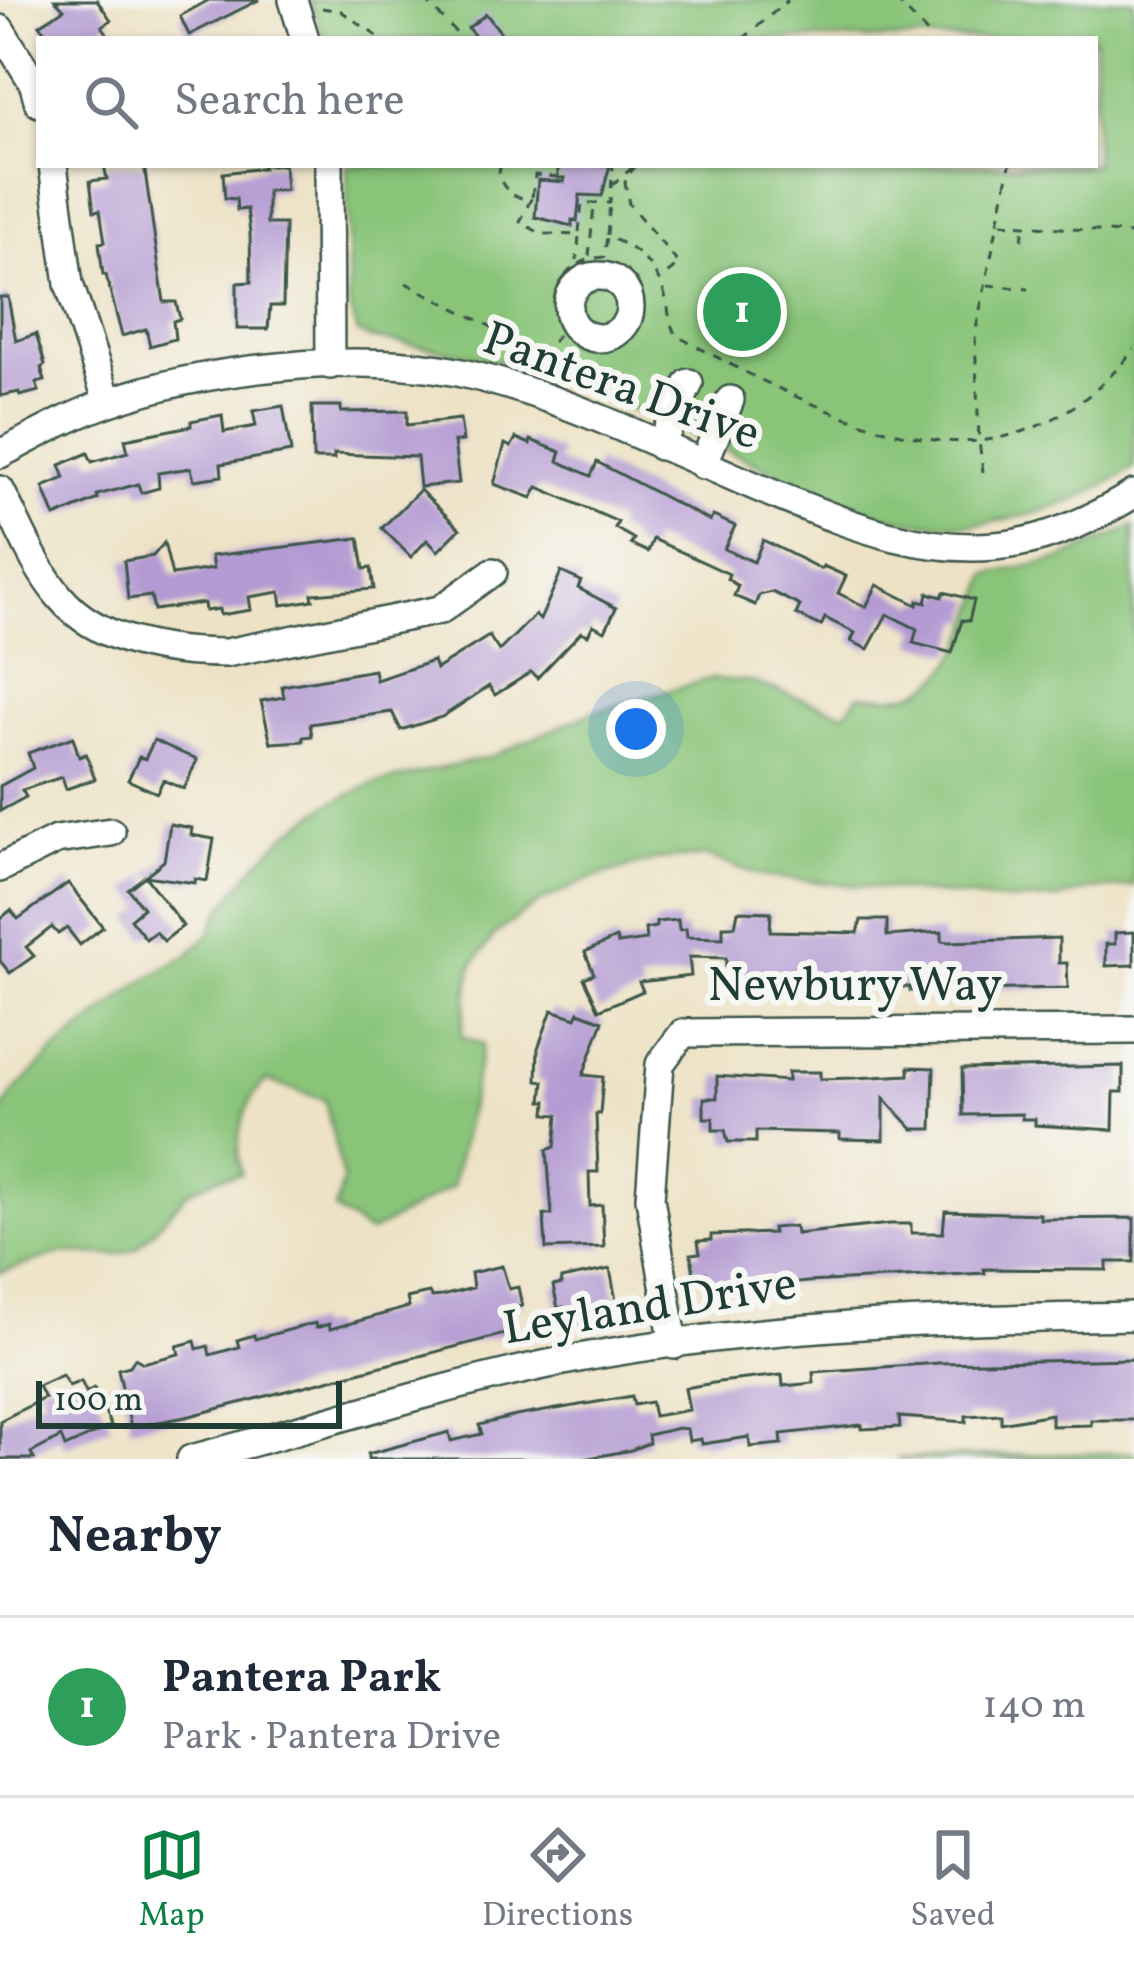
<!DOCTYPE html>
<meta charset="utf-8">
<style>
body{margin:0;font-family:Vollkorn,serif;background:#f2f2f3;color:#1f2937}
.scale{position:absolute;left:36px;bottom:30px;width:306px;box-sizing:border-box;padding-left:12px;border:6px solid #1f3d34;border-top:0;font-size:33px;line-height:42px;white-space:nowrap;color:#1f3d34;-webkit-text-stroke:9px #f6f6f2;paint-order:stroke}
.you{position:absolute;left:636px;top:729px;width:42px;height:42px;margin:-30px;border:9px solid #fff;border-radius:50%;background:#1a73e8;box-shadow:0 0 0 18px #1a73e833}
.badge{display:grid;place-items:center;width:78px;height:78px;border-radius:50%;background:#0b8043;color:#fff;font-size:39px;font-weight:700}
.pin{position:absolute;translate:-50% -50%;border:6px solid #fff;box-shadow:0 3px 12px #0006}
.list{margin:0;padding:0;list-style:none}
h2{display:flex;justify-content:space-between;align-items:center;height:156px;margin:0;padding:0 48px;font-size:51px}
h2 small{font-size:39px;font-weight:400;color:#747a83}
.list li{display:grid;grid-template-columns:78px 1fr auto;gap:36px;align-items:center;box-sizing:border-box;height:180px;padding:0 48px;border-top:3px solid #e0e1e3}
.list b{display:block;font-size:45px;white-space:nowrap}
.list p{margin:0;font-size:39px;white-space:nowrap;color:#747a83}
.list em{font-size:39px;font-style:normal;color:#747a83}
.icon{flex:none;width:66px;height:66px;fill:none;stroke:currentColor;stroke-width:2;stroke-linecap:round;stroke-linejoin:round}
.map{position:relative;flex:none;width:1134px;height:1459px;overflow:hidden}
.search{position:absolute;background:#fff;box-shadow:0 3px 9px #0004;left:36px;right:36px;top:36px;height:132px;display:flex;align-items:center;gap:30px;box-sizing:border-box;padding:0 42px;border-radius:0px;color:#747a83;font-size:45px}
.sheet{height:336px;background:#fff}
nav{display:flex;justify-content:space-around;align-items:center;box-sizing:border-box;height:168px;border-top:3px solid #e0e1e3;background:#fff;font-size:33px;color:#747a83}
nav a{display:grid;justify-items:center;gap:6px}
nav .on{color:#0b8043}
.map>svg:first-child{display:block}
.green{fill:#89c479;stroke:#548056;stroke-width:3}
.building{fill:#b39ad2}
.lines{fill:none;stroke-linecap:round;stroke-linejoin:round}
.minor-casing{stroke:#3e564a;stroke-width:32}
.path{stroke:#3e564a;stroke-width:3;stroke-dasharray:9 9;stroke-linecap:butt}
.minor{stroke:#fff;stroke-width:27}
.labels{text-anchor:middle;dominant-baseline:central;stroke-width:12;stroke-linejoin:round;paint-order:stroke}
.street-label{font-size:48px;fill:#1f3d34;stroke:#f6f6f2}
</style>
<div class="map">
<svg width="1134" height="1459" viewBox="0 0 1134 1459">
<rect width="100%" height="100%" fill="#f6f6f2"/>
<filter id="ink" filterUnits="userSpaceOnUse"><feTurbulence type="fractalNoise" baseFrequency=".00833" numOctaves="2"/><feDisplacementMap in="SourceGraphic" scale="24" xChannelSelector="R" yChannelSelector="G"/><feConvolveMatrix kernelMatrix="1 2 1 2 8 2 1 2 1" color-interpolation-filters="sRGB"/></filter>
<filter id="wash" filterUnits="userSpaceOnUse"><feTurbulence type="fractalNoise" baseFrequency=".004" numOctaves="4" result="noise"/><feDisplacementMap in="SourceGraphic" scale="48" xChannelSelector="R" yChannelSelector="G"/><feGaussianBlur stdDeviation="2.7" result="paint"/><feColorMatrix in="noise" values="0 0 0 0 0 0 0 0 0 0 0 0 0 0 0 0 0 1.4 0 .05"/><feComposite in="paint" operator="in"/></filter>
<g filter="url(#wash)">
<rect width="100%" height="100%" fill="#ede2c5"/>
<g class="green">
<path d="M310 0H1134V467C1056 519 963 540 872 512 831 499 792 479 753 462 689 433 624 405 558 380 497 357 434 348 370 338L358 333 349 304 347 165H1095V39H324Z"/>
<path d="M1134 526V886L1089 890 1057 899 1005 901 763 876 706 856 654 860 590 879 538 903 495 934 472 966 461 1036 483 1044 452 1187 369 1233 335 1210 343 1180 325 1100 266 1080C243 1104 233 1140 241 1174L219 1177 189 1191 137 1248 115 1255 62 1253 0 1273V1116L12 1094 56 1050 143 981 188 955 210 933 222 908 253 868 288 833 328 805 370 785 490 757 588 714 709 679 749 681 845 713 859 695C877 696 898 699 916 692 960 676 976 613 988 574L1060 560Z"/>
<path d="M1134 1452V1459H896Z"/>
</g>
<g id="blocks">
<g class="building">
<path d="M55 0H97L111 20 102 26 111 39H50L40 25 64 9Z"/>
<path d="M209 0H259L189 35 180 16Z"/>
<path d="M486 14 506 39H477L468 28Z"/>
<path d="M104 165H144L164 302H176L180 319 173 321 175 339 150 346 146 329 122 336 106 275H103L99 243 105 242 100 210 94 211 90 181 107 179Z"/>
<path d="M262 165H284L286 190 267 191V224H285L283 306H270L268 329H237V283L251 282 250 233 247 209 237 210 236 199 225 198 223 173 263 168Z"/>
<path d="M558 165H610L602 196 580 195 577 221 572 220V226L535 217 538 180 564 182 565 178H558Z"/>
<path d="M0 297H8L16 341 36 334 45 365 41 368 45 381 36 383 39 391 20 396 19 392 0 396Z"/>
<path d="M283 406 291 452 221 464 222 476 194 480 191 468 158 473 159 488 141 493 138 484 97 495 98 499 55 517 43 487 65 478 60 465 88 453 92 462 128 452 125 439 191 426V421L222 415 224 432 256 426 253 411Z"/>
<path d="M312 406H341V412L407 411V425L460 419 463 441 454 442 459 483 420 487 417 457 334 454V459H313Z"/>
<path d="M516 438 530 444 531 440 561 452 558 461 591 476 597 462 710 521 713 516 735 526 724 549 754 562 763 540 821 569 823 566 846 576 838 593 866 607 877 585 917 605 918 601 926 603 928 593 942 597 944 592 974 600 969 621 962 620 952 653 913 643 917 629 887 614 868 649 851 641 855 633 825 618 821 626 796 614 800 606 772 592 759 595 755 605 734 596 738 586 727 579 729 574 653 539 648 552 631 544 634 539 615 528 618 522 538 487 532 498 494 484 505 444 511 447Z"/>
<path d="M420 490 460 529 438 551 427 540 411 557 382 528Z"/>
<path d="M359 538 364 569 371 568 374 589 312 594 313 600 282 605 280 592 249 597 251 610 220 615 219 609 205 611 204 603 154 610 151 596 128 599 124 561 153 556 164 543 172 575 213 569 211 556Z"/>
<path d="M561 572 581 581 578 588 616 608 605 631 593 625 588 635 581 632 537 678 531 672 495 695 489 686 442 717 401 730 392 712 310 724 312 736 303 737V741L271 743 261 701 284 697 282 686 374 670 376 680 433 661 436 669 489 636 499 651 535 615 540 620Z"/>
<path d="M73 737 79 757 86 754 95 779 66 789 62 777 22 790 26 797 0 811V786L33 768 28 753Z"/>
<path d="M154 740 197 760 184 789 163 780 157 793 128 780 139 757 145 759Z"/>
<path d="M170 824 192 828 191 835 214 839 207 881 195 879V883L145 876 164 861Z"/>
<path d="M145 876 183 926 164 941 155 932 146 939 130 919 143 908 128 889Z"/>
<path d="M68 883 103 927 80 945 67 928 58 934 52 927 26 947 34 956 10 973 0 961V919L11 910 18 919Z"/>
<path d="M738 911 771 912 770 931 858 933 861 920H887V936L942 932V941L949 942 1059 938V963H1067L1068 988 910 991V987L794 985V976L726 978V958L689 957 691 976 639 982 643 991 599 1010 584 978 594 974 585 952 616 938 618 944 646 940 645 929 656 927V922L678 920 679 930 686 929 687 937 723 938V926H735Z"/>
<path d="M1134 932V965L1106 966V944H1115V933Z"/>
<path d="M552 1010 576 1018 579 1012 603 1021 583 1075 603 1077 600 1114H596L598 1172H589L590 1206 602 1205 604 1247 546 1249 544 1215H552L547 1150 555 1147 558 1115 546 1114 547 1101H542L544 1082 537 1081 538 1048Z"/>
<path d="M1123 1066V1092H1114L1113 1130 1035 1125V1119H1022V1114L963 1115 962 1069Z"/>
<path d="M909 1067 934 1068 932 1129H913L884 1098V1140L840 1139V1133L756 1131V1142H728L725 1130H713V1118H704V1098H717V1076L788 1081V1072H820V1079L854 1078 909 1075Z"/>
<path d="M945 1211 1040 1214V1219L1134 1218V1262H1107V1270L984 1269 985 1273 806 1282 708 1294 706 1273 694 1275 691 1254 700 1253 698 1241 711 1240V1235L773 1233 772 1228 795 1226 796 1234 890 1224H911V1233H943Z"/>
<path d="M502 1266 509 1289 518 1287 522 1306 510 1309 516 1331 186 1417 131 1427 118 1369 130 1366 135 1358 143 1363 179 1354 177 1346 195 1341 197 1349 208 1346 210 1355 239 1347 237 1340 254 1335 255 1339 315 1323 316 1328 329 1324 330 1329 409 1307 407 1298 429 1293 431 1297 442 1296 473 1288 471 1273Z"/>
<path d="M610 1269 617 1306 596 1310 598 1323 578 1327 577 1318 565 1320 563 1307 558 1308 553 1286 562 1284 561 1279Z"/>
<path d="M1134 1359V1420H1091V1425L1051 1426V1414L1001 1423V1414L966 1416V1422L899 1417 900 1427 862 1429V1425L781 1434 782 1444 750 1447 749 1437 702 1444 701 1439 689 1441 687 1429 678 1428 648 1435 649 1443 631 1450 584 1459H368V1454L449 1432 451 1441 482 1434 479 1425 516 1416 632 1396 634 1405 651 1402 654 1416 689 1410 685 1388 719 1382 782 1375 783 1386 814 1383 813 1372 939 1363Z"/>
<path d="M62 1375 69 1386 81 1381 86 1392 94 1388 111 1426 65 1447 61 1437 31 1453 34 1459H0V1421L44 1398 38 1386Z"/>
</g>
</g>
</g>
<g filter="url(#ink)">
<use href="#blocks" fill-opacity="0" stroke="#3e564a" stroke-width="3"/>
<g class="lines">
<defs>
<g id="minor">
<path d="M293 0 305 39"/>
<path d="M0 29 33 82 39 103"/>
<path d="M53 165 69 284 108 402"/>
<path d="M329 165 330 365"/>
<circle cx="599" cy="307" r="31"/>
<path d="M660 446 689 383"/>
<path d="M0 454C35 436 70 416 107 403 206 367 363 351 466 374 571 398 672 452 771 493 850 525 930 559 1017 543 1059 535 1098 516 1134 494"/>
<path d="M703 465 730 400"/>
<path d="M0 490C18 524 34 567 60 597 98 643 170 653 226 653L440 610 493 572"/>
<path d="M0 868 56 840 111 832"/>
<path d="M674 1345 650 1198 660 1064 683 1033 1134 1030"/>
<path d="M191 1459C310 1428 433 1388 553 1363 746 1324 938 1320 1134 1316"/>
</g>
</defs>
<use href="#minor" class="minor-casing"/>
<g class="path">
<path d="M425 0 462 39"/>
<path d="M896 0 933 39"/>
<path d="M322 8 341 11 381 39"/>
<path d="M743 39 788 0"/>
<path d="M501 165 498 175C505 191 513 199 531 199L520 222 542 234 579 235 577 260"/>
<path d="M635 165 625 182 629 204 679 264 661 279"/>
<path d="M612 185 632 168"/>
<path d="M532 197 535 175 557 177 552 165"/>
<path d="M1001 223 1134 234"/>
<path d="M579 232 582 203H610L613 165"/>
<path d="M607 235 610 203"/>
<path d="M1022 240 1024 227"/>
<path d="M589 256 594 206"/>
<path d="M406 283 523 343 528 350 527 362"/>
<path d="M988 285 1029 289"/>
<path d="M526 364 540 359 562 330C549 292 562 260 604 257L607 237C637 247 657 267 666 299 670 313 668 324 677 336 762 381 882 449 979 441L975 334 1010 165"/>
<path d="M983 472 979 441C1044 434 1094 400 1134 349"/>
</g>
<use href="#minor" class="minor"/>
</g>
</g>
<g class="labels">
<g class="street-label">
<text transform="translate(621 388) rotate(20)">Pantera Drive</text>
<text x="855" y="987">Newbury Way</text>
<text transform="translate(650 1308) rotate(-9)">Leyland Drive</text>
</g>
</g>
</svg>
<div class="scale">100 m</div>
<div class="you"></div>
<div class="pin badge" style="left:742px;top:312px;background:#2e9e5b">1</div>
<div class="search"><svg class="icon" aria-label="search" viewBox="0 0 24 24"><circle cx="10" cy="10" r="6"/><path d="M15 15l6 6"/></svg>Search here</div>
</div>
<section class="sheet">
<h2>Nearby<small></small></h2>
<ul class="list">
<li><span class="badge" style="background:#2e9e5b">1</span><div><b>Pantera Park</b><p>Park · Pantera Drive</p></div><em>140 m</em></li>
</ul>
</section>
<nav>
<a class="on"><svg class="icon" aria-label="map" viewBox="0 0 24 24"><path d="M3 6l6-2 6 2 6-2v14l-6 2-6-2-6 2zM9 4v14M15 6v14"/></svg>Map</a>
<a><svg class="icon" aria-label="directions" viewBox="0 0 24 24"><path d="M12 3l9 9-9 9-9-9zM9 14v-3h6M13 9l2 2-2 2"/></svg>Directions</a>
<a><svg class="icon" aria-label="saved" viewBox="0 0 24 24"><path d="M7 4h10v16l-5-4-5 4z"/></svg>Saved</a>
</nav>
